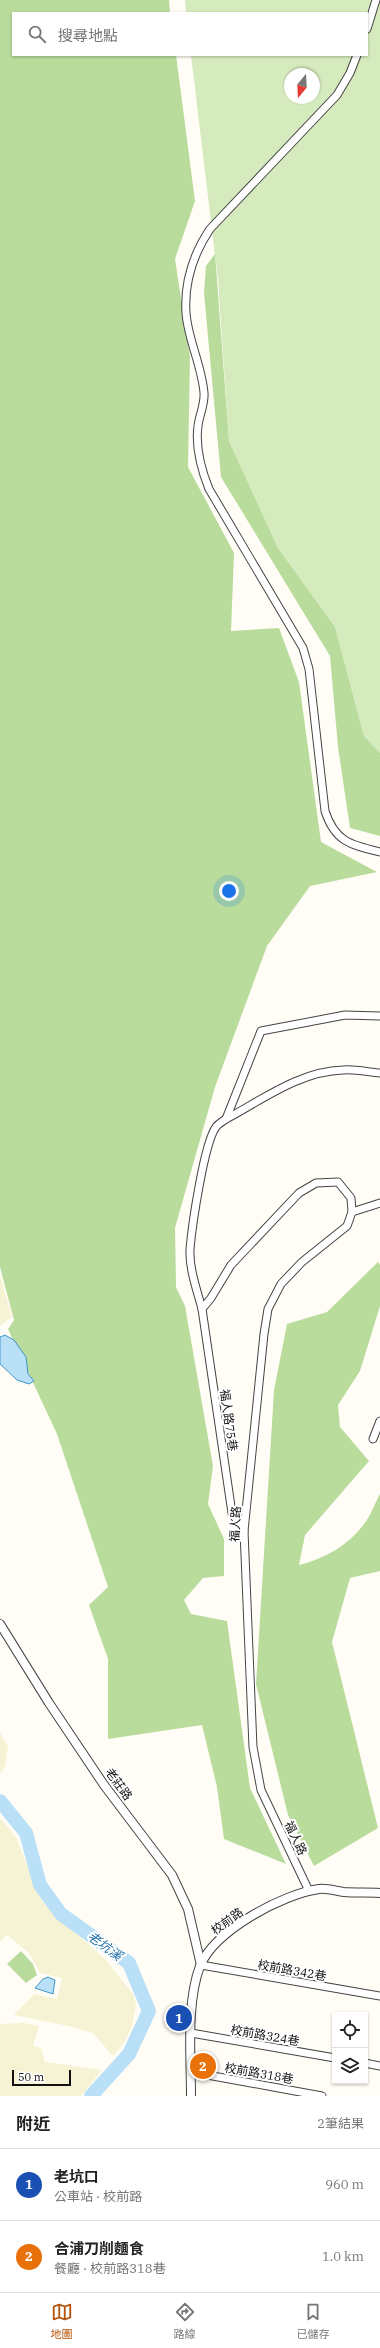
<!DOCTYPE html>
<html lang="zh-TW">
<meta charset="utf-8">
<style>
body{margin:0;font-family:"IBM Plex Serif","Noto Sans TC",serif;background:#f2f2f2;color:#222}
.controls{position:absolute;right:12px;bottom:12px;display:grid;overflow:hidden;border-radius:0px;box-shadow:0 1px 3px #0004}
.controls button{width:36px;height:36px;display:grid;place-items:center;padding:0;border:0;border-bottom:1px solid #e0e0e0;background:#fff;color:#222;font:20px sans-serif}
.compass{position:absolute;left:284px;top:68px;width:36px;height:36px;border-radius:50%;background:#fff;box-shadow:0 1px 3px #0004;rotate:198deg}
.scale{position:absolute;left:12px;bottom:10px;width:59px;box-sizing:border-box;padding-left:4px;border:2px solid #111;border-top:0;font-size:11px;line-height:14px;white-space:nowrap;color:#111;-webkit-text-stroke:3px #fff;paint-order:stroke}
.you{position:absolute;left:229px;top:891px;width:14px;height:14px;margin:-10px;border:3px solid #fff;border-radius:50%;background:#1a73e8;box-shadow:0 0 0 6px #1a73e833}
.badge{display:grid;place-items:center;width:26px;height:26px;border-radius:50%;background:#b45309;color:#fff;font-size:13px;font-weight:700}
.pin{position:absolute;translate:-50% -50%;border:2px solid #fff;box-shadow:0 1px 4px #0006}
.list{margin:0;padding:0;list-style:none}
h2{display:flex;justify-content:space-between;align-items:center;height:52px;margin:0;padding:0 16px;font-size:17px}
h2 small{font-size:13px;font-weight:400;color:#767676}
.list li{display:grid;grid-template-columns:26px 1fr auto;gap:12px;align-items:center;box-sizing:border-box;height:72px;padding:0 16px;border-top:1px solid #e0e0e0}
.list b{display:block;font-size:15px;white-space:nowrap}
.list p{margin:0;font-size:13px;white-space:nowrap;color:#767676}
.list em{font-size:13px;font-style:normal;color:#767676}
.icon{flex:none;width:22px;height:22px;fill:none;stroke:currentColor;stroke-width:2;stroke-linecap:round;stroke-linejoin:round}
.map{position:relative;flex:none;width:380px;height:2096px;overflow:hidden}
.search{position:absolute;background:#fff;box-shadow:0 1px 3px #0004;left:12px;right:12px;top:12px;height:44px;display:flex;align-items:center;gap:10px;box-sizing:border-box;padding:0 14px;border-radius:0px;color:#767676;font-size:15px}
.sheet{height:196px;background:#fff}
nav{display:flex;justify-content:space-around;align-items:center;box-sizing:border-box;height:56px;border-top:1px solid #e0e0e0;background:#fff;font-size:11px;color:#767676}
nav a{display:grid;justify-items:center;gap:2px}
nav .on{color:#b45309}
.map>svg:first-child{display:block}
.farmland{fill:#f6f3d4}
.green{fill:#d5ebbd;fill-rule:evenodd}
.forest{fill:#b9dc9c}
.water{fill:#b9e0f7;stroke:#3f96cf}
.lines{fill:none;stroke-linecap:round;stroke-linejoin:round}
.river{stroke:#b9e0f7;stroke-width:14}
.minor-casing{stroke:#444;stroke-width:9}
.tertiary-casing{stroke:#444;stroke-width:10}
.minor{stroke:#fff;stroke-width:7}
.tertiary{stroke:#fff;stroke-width:8}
.labels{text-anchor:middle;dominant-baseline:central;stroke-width:4;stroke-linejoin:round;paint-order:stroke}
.street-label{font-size:12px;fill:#111;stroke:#fff}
.water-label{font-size:13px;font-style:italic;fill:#1768a6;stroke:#fff}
</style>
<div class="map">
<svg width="380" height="2096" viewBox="0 0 380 2096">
<rect width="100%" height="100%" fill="#fffdf5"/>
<g class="farmland">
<path d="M0 1275 12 1317 0 1326Z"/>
<path d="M0 1733 8 1746 5 1766 0 1774Z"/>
<path d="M0 1818 16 1837 40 1898 50 1910 105 1959 133 1994 136 2004 132 2026 124 2043 113 2056 93 2033 68 2026 14 2015 34 1994 57 1999 62 1978 40 1973 29 1953 7 1935 0 1942Z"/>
<path d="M23 2023 39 2026 33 2046 41 2048 45 2062 102 2070 81 2096H0V2024Z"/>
</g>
<path class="green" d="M185 0H380V753L364 736 335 627 278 548 229 441 218 280 191 55H367V13H186ZM290 74H314V98H290Z"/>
<g class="forest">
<path d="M0 0H169L170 13H13V55H176L195 201 175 259 190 357 188 467 234 553 231 631 279 628 299 682 321 842 377 872 310 886 267 946 215 1087 175 1228 176 1287 185 1306 213 1466 208 1504 224 1539V1576L203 1578 184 1600 191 1614 227 1621 250 1788 286 1864 224 1839 217 1787 202 1725 108 1739V1659L89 1605 108 1587 57 1434 8 1329 14 1320 0 1267Z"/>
<path d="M215 254 229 441 278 548 335 627 364 736 380 753V836L350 828 338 747 330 656 221 477 204 293 206 266Z"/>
<path d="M378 1262 380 1265V1306L360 1371 338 1405 340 1427 369 1461 305 1535 299 1565C324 1559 349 1545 364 1524 371 1515 375 1503 380 1494V1571L350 1578 332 1642 378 1828 314 1866 288 1815 256 1684 274 1390 287 1324 327 1312Z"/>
<path d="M21 1951 33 1964 37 1975 26 1983 7 1964Z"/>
</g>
<g class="water">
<path d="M5 1335 14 1340 26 1357 28 1374 34 1381 29 1384 17 1380 0 1364V1337Z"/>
<path d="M48 1977 55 1980 53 1994 35 1988 43 1979Z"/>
</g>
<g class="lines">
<path class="river" d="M0 1801 26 1833 40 1885 61 1914 129 1963 149 2011 129 2054 91 2096"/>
<defs>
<g id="minor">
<path d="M367 29 376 0"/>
<path d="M357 55 350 73 337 95 210 229C194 253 184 282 186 313 188 340 202 366 204 393 205 404 199 416 198 426 195 448 201 469 209 489L303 648 309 669 325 811C335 842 351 845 380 852"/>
<path d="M226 1119 261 1031 345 1015 380 1016"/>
<path d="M202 1309 211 1298 231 1265 299 1193 316 1183 338 1182 351 1198 352 1212"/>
<path d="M373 1439 380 1421"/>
<path d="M244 1531 232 1513 202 1309C197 1290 189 1269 190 1249 192 1226 204 1143 216 1127 218 1124 223 1121 226 1119 262 1100 300 1071 343 1070 355 1069 368 1072 380 1073"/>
<path d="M309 1891 261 1790 253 1747 244 1531 264 1334 268 1309 281 1284 302 1262 347 1226 352 1212 380 1203"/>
<path d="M201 1965 380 1996"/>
<path d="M191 2033 335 2058"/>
<path d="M365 2063 380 2066"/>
<path d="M191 2072 322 2096"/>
</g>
<g id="tertiary">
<path d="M0 1624 49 1703 104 1785 172 1875 188 1909 201 1965"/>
<path d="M191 2096C191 2056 186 2003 200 1966 215 1930 283 1894 319 1889 327 1888 336 1891 344 1892 356 1893 368 1892 380 1893"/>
</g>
</defs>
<use href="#minor" class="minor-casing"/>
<use href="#tertiary" class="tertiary-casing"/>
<use href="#minor" class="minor"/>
<use href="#tertiary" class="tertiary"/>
</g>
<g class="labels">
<g class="street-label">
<text transform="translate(229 1420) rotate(82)">福人路75巷</text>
<text transform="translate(235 1524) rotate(-87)">福人路</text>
<text transform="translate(119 1784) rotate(54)">老莊路</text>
<text transform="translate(296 1838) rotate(65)">福人路</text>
<text transform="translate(227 1921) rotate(-36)">校前路</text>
<text transform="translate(292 1970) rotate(10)">校前路342巷</text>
<text transform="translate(265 2035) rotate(10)">校前路324巷</text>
<text transform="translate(259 2073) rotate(10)">校前路318巷</text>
</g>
<g class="water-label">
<text transform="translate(105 1946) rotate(36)">老坑溪</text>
</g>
</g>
</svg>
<div class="controls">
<button><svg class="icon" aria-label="locate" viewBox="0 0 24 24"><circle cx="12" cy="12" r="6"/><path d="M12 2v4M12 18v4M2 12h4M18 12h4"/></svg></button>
<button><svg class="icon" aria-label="layers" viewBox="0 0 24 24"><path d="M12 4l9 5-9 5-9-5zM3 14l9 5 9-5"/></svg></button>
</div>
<svg class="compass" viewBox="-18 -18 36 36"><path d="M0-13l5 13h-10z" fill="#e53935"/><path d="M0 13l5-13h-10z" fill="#767676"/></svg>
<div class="scale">50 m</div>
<div class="you"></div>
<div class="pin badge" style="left:179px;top:2018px;background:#1a4fb4">1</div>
<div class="pin badge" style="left:203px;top:2066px;background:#e8710a">2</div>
<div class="search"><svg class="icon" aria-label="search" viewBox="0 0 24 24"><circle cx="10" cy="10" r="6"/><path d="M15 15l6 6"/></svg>搜尋地點</div>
</div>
<section class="sheet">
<h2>附近<small>2筆結果</small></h2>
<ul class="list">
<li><span class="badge" style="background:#1a4fb4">1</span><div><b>老坑口</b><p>公車站 · 校前路</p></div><em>960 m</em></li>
<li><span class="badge" style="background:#e8710a">2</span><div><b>合浦刀削麵食</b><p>餐廳 · 校前路318巷</p></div><em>1.0 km</em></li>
</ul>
</section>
<nav>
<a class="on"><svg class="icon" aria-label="map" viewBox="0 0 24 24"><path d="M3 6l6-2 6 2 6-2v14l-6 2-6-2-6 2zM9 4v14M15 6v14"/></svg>地圖</a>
<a><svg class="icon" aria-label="directions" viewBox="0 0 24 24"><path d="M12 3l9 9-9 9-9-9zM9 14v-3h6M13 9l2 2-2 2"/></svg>路線</a>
<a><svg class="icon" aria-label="saved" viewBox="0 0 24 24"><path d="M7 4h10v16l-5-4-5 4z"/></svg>已儲存</a>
</nav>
